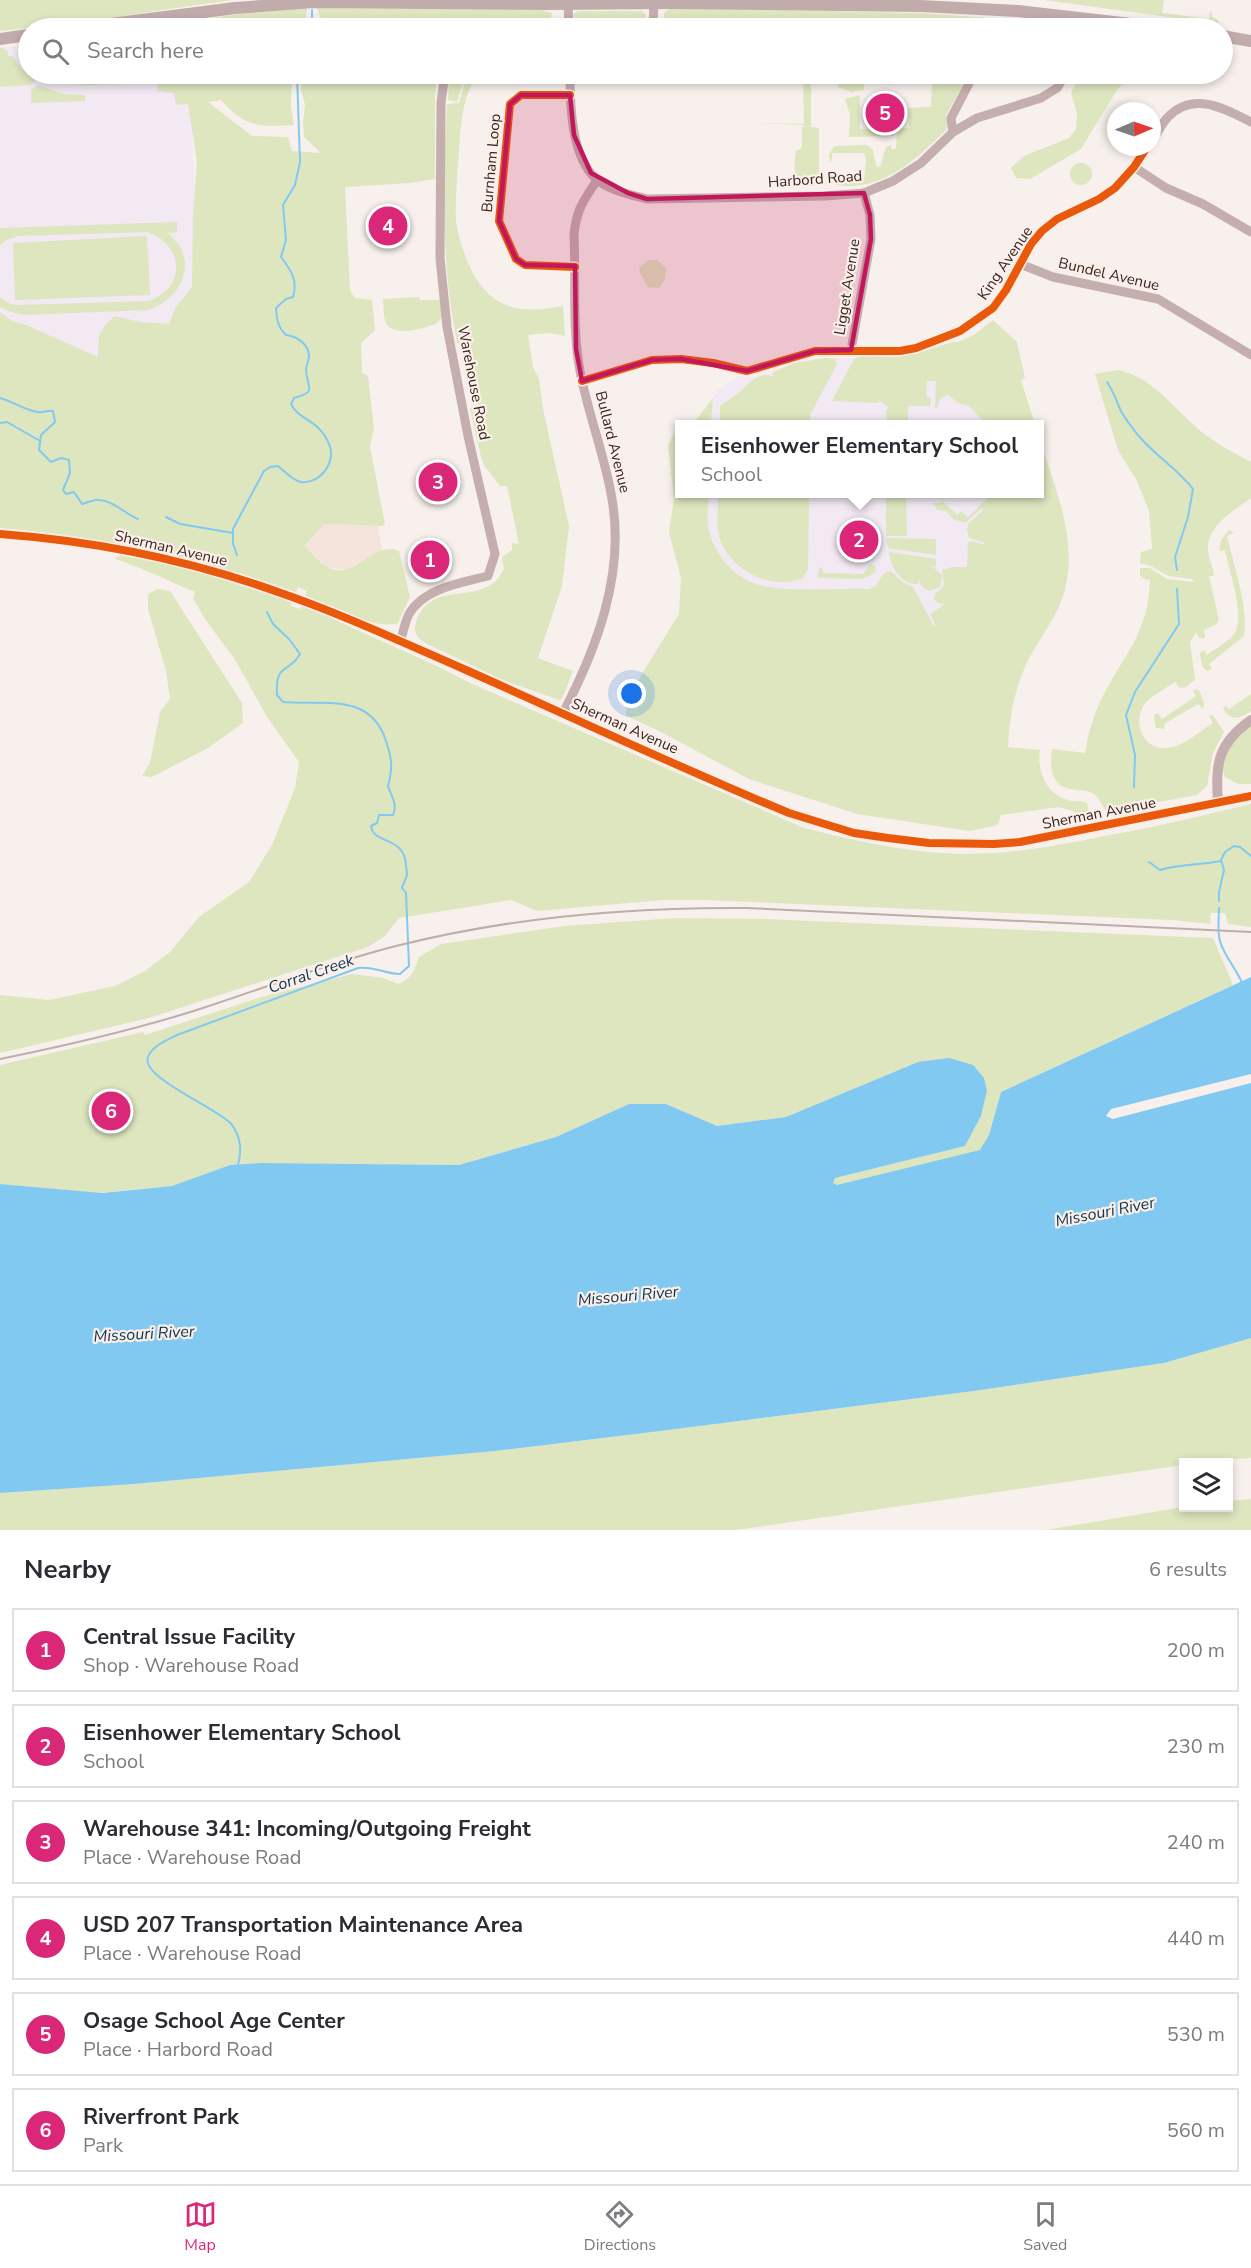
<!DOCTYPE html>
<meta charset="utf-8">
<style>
body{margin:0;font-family:"Nunito Sans",sans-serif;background:#f2f2f3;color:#2b2b33}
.controls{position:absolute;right:18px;bottom:18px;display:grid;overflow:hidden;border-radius:0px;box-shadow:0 3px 9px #0003}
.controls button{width:54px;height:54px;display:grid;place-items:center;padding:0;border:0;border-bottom:2px solid #e1e1e2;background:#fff;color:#2b2b33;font:30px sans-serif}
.compass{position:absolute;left:1107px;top:102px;width:54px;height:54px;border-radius:50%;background:#fff;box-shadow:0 3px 9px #0003;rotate:88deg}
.you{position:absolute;left:632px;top:694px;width:21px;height:21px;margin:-15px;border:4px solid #fff;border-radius:50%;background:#1a73e8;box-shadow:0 0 0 9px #1a73e833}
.badge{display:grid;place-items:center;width:39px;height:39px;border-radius:50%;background:#db2777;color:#fff;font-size:20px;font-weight:700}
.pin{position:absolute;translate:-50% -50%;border:3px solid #fff;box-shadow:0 2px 6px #0006}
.popup{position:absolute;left:675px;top:420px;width:369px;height:78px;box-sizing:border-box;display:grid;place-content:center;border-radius:0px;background:#fff;filter:drop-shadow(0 2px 4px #0005);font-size:20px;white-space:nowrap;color:#7c7c81}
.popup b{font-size:22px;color:#2b2b33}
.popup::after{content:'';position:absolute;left:50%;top:100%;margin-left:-12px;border:12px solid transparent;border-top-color:#fff}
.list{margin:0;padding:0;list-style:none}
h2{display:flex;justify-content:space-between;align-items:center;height:78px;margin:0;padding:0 24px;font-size:26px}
h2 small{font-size:20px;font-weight:400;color:#7c7c81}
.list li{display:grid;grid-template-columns:39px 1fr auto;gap:18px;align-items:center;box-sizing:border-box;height:84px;margin:0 12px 12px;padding:0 12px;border:2px solid #e1e1e2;border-radius:0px}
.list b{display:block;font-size:22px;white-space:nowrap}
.list p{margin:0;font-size:20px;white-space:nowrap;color:#7c7c81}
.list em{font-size:20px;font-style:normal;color:#7c7c81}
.icon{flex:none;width:33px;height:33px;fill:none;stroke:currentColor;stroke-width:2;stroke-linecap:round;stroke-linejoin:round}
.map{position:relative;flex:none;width:1251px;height:1530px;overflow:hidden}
.search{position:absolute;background:#fff;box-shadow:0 3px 9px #0003;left:18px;right:18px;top:18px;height:66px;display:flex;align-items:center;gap:15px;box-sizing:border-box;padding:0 21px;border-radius:33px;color:#7c7c81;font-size:22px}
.sheet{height:654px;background:#fff}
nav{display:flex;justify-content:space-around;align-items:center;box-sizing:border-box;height:84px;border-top:2px solid #e1e1e2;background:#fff;font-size:16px;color:#7c7c81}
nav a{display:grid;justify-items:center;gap:3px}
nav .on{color:#db2777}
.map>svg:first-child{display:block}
.built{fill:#f5e4dc}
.education{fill:#f2e9f3}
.green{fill:#dde6bf}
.water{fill:#81c9f1}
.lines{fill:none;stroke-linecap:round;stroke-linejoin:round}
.stream{stroke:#81c9f1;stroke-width:2}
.minor{stroke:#c4aeae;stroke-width:9}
.tertiary{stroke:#c4aeae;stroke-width:10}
.secondary{stroke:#c2abab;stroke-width:12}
.rail{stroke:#bbafac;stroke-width:2}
.cycleway-casing{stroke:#fceee8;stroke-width:11}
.cycleway{stroke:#e8590c;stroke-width:8}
.marked{fill:#c2185b;fill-opacity:0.2;stroke:#c2185b;stroke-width:4.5;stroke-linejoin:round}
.labels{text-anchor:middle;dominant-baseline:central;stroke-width:4.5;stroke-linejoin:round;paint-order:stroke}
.street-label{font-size:15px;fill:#352823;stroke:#fceee8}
.water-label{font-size:16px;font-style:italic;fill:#09374f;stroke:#fceee8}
</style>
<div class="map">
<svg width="1251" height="1530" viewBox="0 0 1251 1530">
<rect width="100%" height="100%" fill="#f7f0ec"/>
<path class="built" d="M324 524 378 526 382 550 345 570 327 567 305 547Z"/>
<g class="education">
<path d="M28 45V74H189L199 298 183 337 91 372 0 338V48Z"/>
<path d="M826 358 898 359 1020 424H711L713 398 717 391 739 376 753 377 767 374 795 363Z"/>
<path d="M709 494H1018L965 706 718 573 708 529Z"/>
</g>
<g class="green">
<path d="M0 0H232L67 24 0 31Z"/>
<path d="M1044 0H1164L1162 13 1209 19 1210 12H1212V17L1218 20 1219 24Z"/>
<path d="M317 8 541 10 552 13 550 20C521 33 486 20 455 28H324Z"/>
<path d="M670 8 922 13 1066 24 1065 28H950L891 26H675L664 22V13Z"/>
<path d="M282 9H307L304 28H156L238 14Z"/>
<path d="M580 11H642L646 14V17L639 20 575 18 573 15 575 12Z"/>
<path d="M0 47 7 50 8 56H12L21 68 35 80 30 85 0 87Z"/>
<path d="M43 74H139V80L136 83C106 84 69 91 43 74Z"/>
<path d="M158 74H292L291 107 294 125C259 127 246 128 221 100L208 102 252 136 288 137 292 151 321 153 304 137 303 123 305 105 301 89 303 74H437L435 98V179L410 183 345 187 350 291 355 298 372 300 375 330 361 343 362 373 368 376 374 428 370 447 385 524 382 526 324 524 305 546C312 553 318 561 326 566 353 584 373 539 399 551L410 597 398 623C374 631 328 605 305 595L307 591 298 587 296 592C200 558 102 536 0 528V312L12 321 26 325 98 357C99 336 96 332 115 316L140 322 169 324 176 307 192 287 193 214 197 161 188 104 176 105 174 93 158 91Z"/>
<path d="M449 74H470L463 82 457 102 448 100Z"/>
<path d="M472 74H478C460 98 461 132 458 162 457 181 455 202 456 221 458 237 463 251 469 265 489 309 519 315 563 306L565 336 549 333 528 335 533 367 539 379 543 409 569 526 562 586 538 658 573 671 562 699 559 700 503 680 425 643C416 636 412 631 417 619 432 584 467 601 492 584 497 581 501 575 504 569L502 557 512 550V543L519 544 507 486H500L484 465 481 457 470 409 482 401 460 343H457C441 264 443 184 447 104L459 103 464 84Z"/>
<path d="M803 74H811V127L819 128V178L814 185 804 187C792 179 794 164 796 151L802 148V127L758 126 804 127V125L758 123 804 124Z"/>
<path d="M838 74H864V90L851 92 838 87Z"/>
<path d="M912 74H969L946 115 948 128C917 158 883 193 835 185L829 177 830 171 832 180H864L866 160 864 153H832V160L830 162 829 155 834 146 867 145 873 150 876 166 880 167 886 147 891 145V149H896L897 128H909L908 108 931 107 932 82H925L922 77 913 76Z"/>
<path d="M1080 74H1133L1117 90 1081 149 1030 179 1016 178 1011 168 1024 156 1069 138 1076 129 1077 113 1071 93Z"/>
<path d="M38 85 64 94 85 95V101L31 103V90Z"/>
<path d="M860 95V129H894V136L849 137 850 115 845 99Z"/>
<circle cx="1081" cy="174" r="11"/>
<path d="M177 222V232L168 233C200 259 183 298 148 310L27 315 14 313 0 307V297L10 304 19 305 149 301C187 288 184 244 147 232L18 236 5 241 0 245V228Z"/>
<path d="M147 236 150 295 15 300 13 243Z"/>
<path d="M648 260H657L666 268 665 279 659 288 648 287C644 280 640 275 639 268Z"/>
<path d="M419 297 420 300H440L442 317 436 324C423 328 395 338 386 323 383 316 384 307 383 299Z"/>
<path d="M993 320 1017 342 1025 378 1021 380 1035 424H986L969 406 958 403 948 395 940 399 937 408H935L936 381H927L926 395 931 399 930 406H908V424H887L886 410 889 408 879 400 877 403 832 401 854 359 862 356 898 357 918 353 952 342H958L974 335Z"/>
<path d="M826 358 835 359 837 364 810 415V424H720V406C728 400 737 395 744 388 753 379 760 372 774 377L773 372 795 363Z"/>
<path d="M1118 370C1155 377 1178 415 1207 436 1221 446 1236 454 1251 462V498C1236 509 1208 525 1208 547 1207 556 1213 566 1214 575L1209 577 1219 620 1217 624 1204 630 1205 638H1199L1196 632 1190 642 1195 680 1186 687 1179 688 1175 682C1166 688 1155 694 1147 701 1131 718 1141 751 1167 748 1183 747 1199 732 1213 723L1209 716 1213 715 1224 732 1213 753 1207 786 1197 795 1108 811 1105 810C1102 805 1099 798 1094 794 1087 789 1078 791 1070 789 1050 785 1050 765 1052 749L1085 753C1089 727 1097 705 1110 683 1121 663 1136 643 1143 621 1148 608 1149 594 1150 580L1144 579 1140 575V568H1150L1167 579 1194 582 1192 579 1168 576 1151 566 1140 563 1141 552 1152 549 1149 511 1137 481 1118 450 1095 374Z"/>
<path d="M713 398 711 424H679V494H709C709 505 706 519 709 531 715 555 733 576 756 584 779 593 841 588 868 589L876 586 884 573 891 571 902 582 913 587 934 627 936 626 930 614 945 604 937 603 934 599 935 594C946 587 944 581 942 570L952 567H967L968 543 972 541 984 545 985 543 969 538 967 529 969 523 983 510 982 508 965 523 953 519 947 511 937 510 933 503H940L943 501 957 515 962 511 968 517 989 497 987 494H1039V437C1054 486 1078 538 1065 589 1058 618 1037 640 1025 667 1014 692 1009 720 1008 747L1040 750C1036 772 1049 799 1073 801 1079 802 1081 800 1087 803L1089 813 1086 817H1078L1075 812 1059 807 1001 815 998 825 970 831 857 814 749 779 657 730 626 716 627 698 679 614 681 578 669 532 674 498 668 445 679 424 696 420Z"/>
<path d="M718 494H809L808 569 803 578C770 592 724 568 718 531 717 519 718 506 718 494Z"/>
<path d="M886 494H910L906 495 907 536H886Z"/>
<path d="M1229 530 1234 533 1227 536C1234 565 1248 606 1244 636L1209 664 1212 669 1207 671 1202 666 1200 653 1204 650 1207 655C1216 648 1228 642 1234 634 1246 618 1229 570 1225 550L1219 551 1221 540Z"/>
<path d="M886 538 936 539V555L888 548Z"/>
<path d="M889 552 936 559V567H933L942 575 940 587 929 591 922 587 919 579 918 584C901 585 891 567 889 552Z"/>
<path d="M122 554 198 572 292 602 291 606 300 609 302 605 439 667 468 682 804 828C849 839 895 850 942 853 997 857 1051 847 1105 836 1154 827 1202 816 1251 804V927L1228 924 1225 913H1211L1210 924 1172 920 704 900H663L537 911 511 900 399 918 385 936 368 947 149 1018 0 1053V995L49 1000 115 986 145 971 170 952 199 917 249 882 272 845 295 788 299 762 267 717 236 661 205 619 193 598 195 592C168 581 143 568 115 559Z"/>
<path d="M870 564 876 566 875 573 862 579 818 578 819 567 822 568 823 573 863 574Z"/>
<path d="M158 589 170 591 242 703 243 723 208 748 152 777 142 776 150 763 160 712 170 699 166 671 148 609V594Z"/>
<path d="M1195 689 1199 690 1204 703 1203 709 1198 704 1164 724 1165 729 1156 728 1154 720 1155 714 1158 713 1162 719 1196 696 1193 691Z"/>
<path d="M1251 694V711C1239 719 1231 722 1223 708L1225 706 1229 709Z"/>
<path d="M1251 726V784H1238L1225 777C1217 753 1234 740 1251 726Z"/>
<path d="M676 918 764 919 1213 938 1233 985 1001 1092 989 1135 981 1150 837 1186 833 1183 835 1178 965 1146 981 1116 987 1091 918 1062 786 1117 717 1126 666 1104H629L556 1137 459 1165 260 1163 230 1165 172 1186 97 1193 0 1184V1065L143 1032 145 1035 261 997 352 974 383 978 398 984C411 979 415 970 419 957L441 944 564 926Z"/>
<path d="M1251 1338V1458L1184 1462 1183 1465 736 1530H0V1493L134 1484 495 1451 660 1431 974 1391 1164 1363Z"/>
<path d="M1251 1499V1530H1046L1183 1507 1228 1508 1229 1501Z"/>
</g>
<path class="water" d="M1251 977V1074L1111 1109 1106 1116 1113 1119 1251 1083V1338L1164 1363 974 1391 660 1431 495 1451 134 1484 0 1493V1184L102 1193 172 1186 230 1165 260 1163 459 1165 556 1137 629 1104H666L717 1126 786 1117 918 1062 949 1058 973 1065 984 1078 987 1091 981 1116 965 1146 835 1178 833 1183 837 1185 980 1150 989 1135 1001 1092Z"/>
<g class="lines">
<g class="stream">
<path d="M312 10V28"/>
<path d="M1107 382C1114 392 1116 401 1121 411 1125 419 1132 427 1137 434 1154 455 1177 468 1193 489L1188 517 1175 557 1177 570"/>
<path d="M0 398C12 401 26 411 38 412 43 413 47 410 53 411L55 422 41 435 39 450 51 462 61 458 69 460 70 473 63 490 66 494 74 492 82 504C86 503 92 500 97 500 112 499 125 514 138 519"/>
<path d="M0 423 7 422 40 441"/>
<path d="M166 517 180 524 233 533"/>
<path d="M237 555 233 544V529L264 471 270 467 278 466C284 471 293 481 301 482 321 484 337 461 329 444 319 419 299 421 291 404L294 398C318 392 307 388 306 370 306 365 309 361 309 356 309 344 296 336 286 335 277 326 277 320 276 308L286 299 293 297C298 280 291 270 281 257L286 240 283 205 295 185 300 162 297 74"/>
<path d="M1134 787 1135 755 1126 715 1135 692 1179 624 1177 589"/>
<path d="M1149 862 1160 870C1180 864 1201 865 1221 861"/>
<path d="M1219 901V892L1224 870 1221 860 1225 852 1234 846 1240 847 1251 856"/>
<path d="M1219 908C1219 918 1217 931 1220 941 1224 956 1236 968 1242 983"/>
<path d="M238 1165C242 1150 241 1138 232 1125 222 1110 140 1078 148 1057 152 1046 167 1040 177 1035L358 968C374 966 385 974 400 974L409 966 406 893 402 888C403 884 406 879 407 875 407 872 406 868 406 865 404 835 373 845 371 826L377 823 379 815H393C398 804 391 796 388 786 393 767 392 759 386 741 370 691 322 706 283 702L277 695C275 662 289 674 300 654L289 639 273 624 267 612"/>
</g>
<g class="minor">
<path d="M568 4 569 28"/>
<path d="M653 28 654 2"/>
<path d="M570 74C570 105 571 156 596 179 608 190 632 195 647 199L825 196 864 193 893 181 921 163 953 132 977 118 1041 98 1057 88 1066 74"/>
<path d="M570 95H521L510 104 499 221 516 259 525 265 575 267"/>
<path d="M953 132 951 118 974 74"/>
<path d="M1152 140C1158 133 1162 123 1168 117 1193 91 1224 108 1251 122"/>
<path d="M1134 167 1166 188 1203 204 1251 232"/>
<path d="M1020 264 1053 277 1158 299 1251 355"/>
<path d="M851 350 871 239 870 215 864 193"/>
<path d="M582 381 652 360 681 359 713 363 747 371 815 351H900L916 348 960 331 993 308 1006 290 1031 244 1042 231 1057 219 1099 199 1115 188 1134 167 1147 147"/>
<path d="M400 642C403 633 405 622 409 614 424 588 461 583 488 576L495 554 468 436 447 327 440 258 441 102 445 74"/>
<path d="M563 713C597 648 625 574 612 499 605 456 588 414 580 371 572 329 576 278 574 234 577 208 583 202 597 180"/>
</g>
<g class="tertiary">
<path d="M0 534C94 541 189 560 278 592 342 614 404 643 466 670 574 718 680 768 789 813L854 833 888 838 929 843 994 844 1020 842 1251 796"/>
<path d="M1218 802C1215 764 1218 743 1251 720"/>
</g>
<g class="secondary">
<path d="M79 28 235 8 314 2 549 4 674 3 920 6 1018 11 1166 28"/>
<path d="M1222 36 1251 41"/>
<path d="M0 39 28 35"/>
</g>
<path class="rail" d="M0 1059C69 1045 139 1029 206 1007 270 986 332 962 396 946 511 917 629 907 747 908L1251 932"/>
<defs>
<g id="cycleway">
<path d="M570 95H521L510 104 499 221 516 259 525 265 575 267"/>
<path d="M582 381 652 360 681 359 713 363 747 371 815 351H900L916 348 960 331 993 308 1006 290 1031 244 1042 231 1057 219 1099 199 1115 188 1134 167 1147 147"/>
<path d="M0 534C94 541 189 560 278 592 342 614 404 643 466 670 574 718 680 768 789 813L854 833 888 838 929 843 994 844 1020 842 1251 796"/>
</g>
</defs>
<use href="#cycleway" class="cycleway-casing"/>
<use href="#cycleway" class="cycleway"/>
</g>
<path class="marked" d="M521 95H570L574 135 591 173 628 193 647 199 864 193 870 215 871 239 851 350 815 351 747 371 681 359 652 360 582 381 576 349 575 266 525 265 516 259 499 221 510 104Z"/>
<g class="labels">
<g class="street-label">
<text transform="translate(491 163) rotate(-85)">Burnham Loop</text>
<text transform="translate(815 179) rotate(-4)">Harbord Road</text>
<text transform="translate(1005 263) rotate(-56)">King Avenue</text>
<text transform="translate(1109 274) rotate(13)">Bundel Avenue</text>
<text transform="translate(847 287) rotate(-81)">Ligget Avenue</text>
<text transform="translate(474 383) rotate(79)">Warehouse Road</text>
<text transform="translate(613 442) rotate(76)">Bullard Avenue</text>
<text transform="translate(171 548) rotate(13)">Sherman Avenue</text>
<text transform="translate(625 726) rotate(24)">Sherman Avenue</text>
<text transform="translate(1099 813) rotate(-11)">Sherman Avenue</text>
</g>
<g class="water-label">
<text transform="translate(311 974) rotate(-19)">Corral Creek</text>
<text transform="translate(1105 1212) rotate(-11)">Missouri River</text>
<text transform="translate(628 1296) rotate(-5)">Missouri River</text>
<text transform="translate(144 1334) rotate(-3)">Missouri River</text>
</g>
</g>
</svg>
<div class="controls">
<button><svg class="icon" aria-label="layers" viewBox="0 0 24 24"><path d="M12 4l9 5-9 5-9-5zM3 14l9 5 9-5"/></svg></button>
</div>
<svg class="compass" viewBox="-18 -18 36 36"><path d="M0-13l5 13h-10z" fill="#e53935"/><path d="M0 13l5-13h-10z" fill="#7c7c81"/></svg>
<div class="you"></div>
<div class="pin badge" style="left:430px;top:560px">1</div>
<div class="pin badge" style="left:859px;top:540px">2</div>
<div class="popup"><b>Eisenhower Elementary School</b>School</div>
<div class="pin badge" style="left:438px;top:482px">3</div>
<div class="pin badge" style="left:388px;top:226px">4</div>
<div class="pin badge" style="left:885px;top:113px">5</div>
<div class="pin badge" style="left:111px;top:1111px">6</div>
<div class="search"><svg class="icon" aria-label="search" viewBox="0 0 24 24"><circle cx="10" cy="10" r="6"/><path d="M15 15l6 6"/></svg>Search here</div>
</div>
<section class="sheet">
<h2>Nearby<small>6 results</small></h2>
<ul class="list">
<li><span class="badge">1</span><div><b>Central Issue Facility</b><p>Shop · Warehouse Road</p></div><em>200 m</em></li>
<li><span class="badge">2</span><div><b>Eisenhower Elementary School</b><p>School</p></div><em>230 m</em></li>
<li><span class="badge">3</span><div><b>Warehouse 341: Incoming/Outgoing Freight</b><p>Place · Warehouse Road</p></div><em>240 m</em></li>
<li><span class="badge">4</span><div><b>USD 207 Transportation Maintenance Area</b><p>Place · Warehouse Road</p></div><em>440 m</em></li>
<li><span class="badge">5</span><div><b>Osage School Age Center</b><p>Place · Harbord Road</p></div><em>530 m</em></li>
<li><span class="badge">6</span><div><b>Riverfront Park</b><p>Park</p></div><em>560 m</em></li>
</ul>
</section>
<nav>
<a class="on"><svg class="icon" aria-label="map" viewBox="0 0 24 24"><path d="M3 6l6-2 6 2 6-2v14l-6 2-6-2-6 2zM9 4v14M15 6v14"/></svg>Map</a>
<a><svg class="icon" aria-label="directions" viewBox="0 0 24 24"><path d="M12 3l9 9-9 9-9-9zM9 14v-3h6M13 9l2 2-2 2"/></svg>Directions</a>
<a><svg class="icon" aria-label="saved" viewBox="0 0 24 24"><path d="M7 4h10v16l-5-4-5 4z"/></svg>Saved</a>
</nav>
